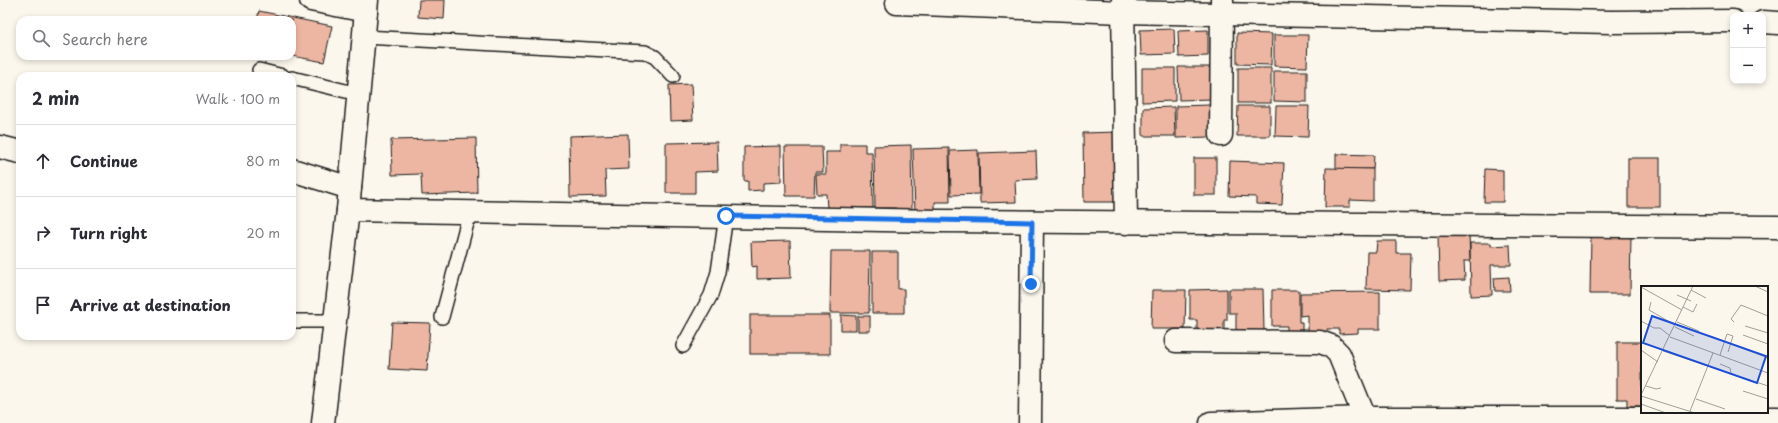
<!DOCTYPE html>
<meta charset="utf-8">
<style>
body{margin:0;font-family:"Playpen Sans",sans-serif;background:#f2f2f3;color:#2b2b33}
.controls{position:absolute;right:12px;top:12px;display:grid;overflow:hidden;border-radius:8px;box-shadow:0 2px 6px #0003}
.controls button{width:36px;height:36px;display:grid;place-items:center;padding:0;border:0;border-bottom:1px solid #e1e1e2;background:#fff;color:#2b2b33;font:20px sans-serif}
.stop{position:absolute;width:12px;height:12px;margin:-9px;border:3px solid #1a73e8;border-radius:50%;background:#fff}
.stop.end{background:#1a73e8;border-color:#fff;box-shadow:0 1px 4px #0008}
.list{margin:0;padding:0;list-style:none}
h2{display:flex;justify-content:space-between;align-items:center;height:52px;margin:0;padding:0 16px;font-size:17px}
h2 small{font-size:13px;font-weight:400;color:#7c7c81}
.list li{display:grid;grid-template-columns:26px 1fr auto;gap:12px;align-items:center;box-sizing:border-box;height:72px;padding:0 16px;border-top:1px solid #e1e1e2}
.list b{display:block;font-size:15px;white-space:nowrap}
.list em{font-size:13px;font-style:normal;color:#7c7c81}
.icon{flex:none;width:22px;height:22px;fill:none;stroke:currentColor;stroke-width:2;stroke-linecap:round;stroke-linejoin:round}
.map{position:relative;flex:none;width:1778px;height:423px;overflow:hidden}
.search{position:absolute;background:#fff;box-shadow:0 2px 6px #0003;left:16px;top:16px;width:280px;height:44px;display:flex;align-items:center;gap:10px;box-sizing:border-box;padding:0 14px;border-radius:12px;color:#7c7c81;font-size:15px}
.panel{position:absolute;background:#fff;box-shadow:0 2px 6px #0003;left:16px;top:72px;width:280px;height:268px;border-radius:12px}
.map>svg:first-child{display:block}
.building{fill:#edb6a2;stroke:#1c1c1c}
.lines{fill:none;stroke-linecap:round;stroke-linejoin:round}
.service-casing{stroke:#1c1c1c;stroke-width:16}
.minor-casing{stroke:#1c1c1c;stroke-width:25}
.service{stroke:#fbf7ec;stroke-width:13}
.minor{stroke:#fbf7ec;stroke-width:22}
.route{stroke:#1a73e8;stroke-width:5}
.inset-road{fill:none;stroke:#a29f99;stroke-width:1}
.view{fill:#1d4ed8;fill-opacity:0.15;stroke:#1d4ed8;stroke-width:2}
.inset-edge{fill:none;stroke:#1c1c1c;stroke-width:2}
</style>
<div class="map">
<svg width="1778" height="423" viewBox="0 0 1778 423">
<rect width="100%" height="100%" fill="#fbf7ec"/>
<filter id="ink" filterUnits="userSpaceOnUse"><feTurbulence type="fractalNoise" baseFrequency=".025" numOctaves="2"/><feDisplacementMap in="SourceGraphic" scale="8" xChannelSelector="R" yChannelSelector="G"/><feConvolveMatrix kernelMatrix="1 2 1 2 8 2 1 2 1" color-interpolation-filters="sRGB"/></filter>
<g filter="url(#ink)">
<g class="building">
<path d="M419 0H445L444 19 418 17Z"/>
<path d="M259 11 332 26 324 62 292 56V20H257Z"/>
<path d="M1174 29 1175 54 1141 55 1140 30Z"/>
<path d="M1208 30V56L1179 57 1178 31Z"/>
<path d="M1237 33 1272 34 1271 65 1237 64Z"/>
<path d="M1274 35H1308L1307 67 1274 66Z"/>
<path d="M1178 67H1210L1211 99 1179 100Z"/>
<path d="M1142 68H1175V101L1142 102Z"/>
<rect x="1238" y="68" width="33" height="35"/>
<path d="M1274 71H1307V102L1274 101Z"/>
<path d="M691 84 693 120 670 121 669 85Z"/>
<path d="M1210 105V137L1176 138V106Z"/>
<path d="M1238 106H1270V136H1237Z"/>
<path d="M1276 106H1309L1308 137 1275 136Z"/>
<path d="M1174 107 1175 136H1143V108Z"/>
<path d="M1118 132 1119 202H1084L1083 133Z"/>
<path d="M628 134 629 169 605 170 606 196 570 197 569 136Z"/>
<path d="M476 138 477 193 422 195 421 174 392 175 391 140Z"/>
<path d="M717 142 718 171 695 172V193H666V143Z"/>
<path d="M840 144H865V152H872L873 208H827L826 194H817L816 174H826V152H840Z"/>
<path d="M911 145 912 212H896V208H875L874 146Z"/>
<path d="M781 146V182L763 183V190L748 191V181H744V147Z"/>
<path d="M785 147H822L823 172H815L814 196H786Z"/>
<path d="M949 148 950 202H935V211L915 212 913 149Z"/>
<path d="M978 150 979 194 951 195 950 151Z"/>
<path d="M1036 151 1037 179 1015 180 1016 202 980 203 979 153Z"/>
<path d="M1336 154 1374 155 1373 169H1336Z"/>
<rect x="1194" y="158" width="22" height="37"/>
<rect x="1628" y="158" width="32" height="49"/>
<path d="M1230 161 1284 163 1282 205 1256 204V197L1229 196Z"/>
<path d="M1326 168 1373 169V201L1350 200V207H1325Z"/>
<path d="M1485 169 1503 170V202H1484Z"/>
<path d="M1438 234H1469L1470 261H1464L1465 280 1439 281Z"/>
<path d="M1591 235H1631L1630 294H1590Z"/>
<path d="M790 241 791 278 757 279V266L752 267 751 242Z"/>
<path d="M1377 241H1396V253H1411L1410 290 1366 289 1367 252H1376Z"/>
<path d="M1470 243H1491V246L1510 245 1511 265H1491L1492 295 1471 296Z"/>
<path d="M831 251H870L869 313H830Z"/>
<path d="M872 252H898V289H904V313H872Z"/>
<path d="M1509 277 1510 291H1495L1494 278Z"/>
<path d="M1227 289V320H1224V330H1197V320H1190V290Z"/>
<path d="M1229 289H1263L1264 331H1236V313H1229Z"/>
<path d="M1152 290H1186L1185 329H1151Z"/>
<path d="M1272 290H1299V322H1302V332L1287 333V326H1272Z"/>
<path d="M1380 292V329H1358V333L1339 334V329H1327V334H1308V315L1300 316V293Z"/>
<rect x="750" y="315" width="80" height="39"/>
<path d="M841 315 856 316V330H841Z"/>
<rect x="858" y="316" width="12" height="15"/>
<path d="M392 322 430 323 427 371 389 369Z"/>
<path d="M1617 342H1642V406H1627V399H1617Z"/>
</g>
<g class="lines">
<defs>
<g id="service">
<path d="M364 37 645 52 655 57 673 76"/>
<path d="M259 70 283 76"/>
<path d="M292 78 358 94"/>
<path d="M442 317 470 212"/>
<path d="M292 321H335"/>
<path d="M683 346 711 295 718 272 726 216"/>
</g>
<g id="minor">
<path d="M311 0 366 11"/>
<path d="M1123 0 1126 223"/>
<path d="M897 3 1123 12 1611 22 1733 21"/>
<path d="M1763 22 1778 23"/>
<path d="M1221 135 1222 0"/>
<path d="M0 147 20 152"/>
<path d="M292 170 350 188"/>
<path d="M348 210 938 221 1778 227"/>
<path d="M1176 341 1320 342 1331 346 1339 354 1365 418"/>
<path d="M323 423 348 210 367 0"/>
<path d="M1030 423 1032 222"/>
<path d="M1211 423 1365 418H1778"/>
</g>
</defs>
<use href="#service" class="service-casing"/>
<use href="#minor" class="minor-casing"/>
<use href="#service" class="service"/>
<use href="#minor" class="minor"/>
</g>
</g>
<g class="lines" filter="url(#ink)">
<path class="route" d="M726 216 1032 222 1031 284"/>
</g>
<g transform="translate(1641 286)">
<rect width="127" height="127" fill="#fbf7ec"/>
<path class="inset-road" d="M114 0 127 6M0 1 41 24M50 4 65 12M36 9 50 15M10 16 8 24 34 39M42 21 52 26 56 18M0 35 13 42H19L29 50M36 36 58 45M93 36 90 33 100 19 127 30M104 40 127 47M34 41 53 50M102 49 127 58M69 50 127 72M29 51 127 87M0 64 17 76M22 65 127 100M79 69 86 48 92 50 87 66M79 78 89 82 90 87M5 100 15 103 20 102M102 105 127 113M0 109 52 0M0 110 54 127M55 113 84 123M0 118 25 127M49 125 72 67"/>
<path class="view" d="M11 30 125 70 116 97 2 57Z"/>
<rect width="127" height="127" class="inset-edge"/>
</g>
</svg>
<div class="controls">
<button>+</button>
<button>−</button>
</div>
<div class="stop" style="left:726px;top:216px"></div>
<div class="stop end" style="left:1031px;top:284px"></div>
<div class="search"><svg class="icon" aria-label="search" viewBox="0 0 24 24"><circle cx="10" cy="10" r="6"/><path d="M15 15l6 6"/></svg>Search here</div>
<section class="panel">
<h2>2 min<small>Walk · 100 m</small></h2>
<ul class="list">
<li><svg class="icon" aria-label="ahead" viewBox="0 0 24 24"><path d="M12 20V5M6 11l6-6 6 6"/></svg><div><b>Continue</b></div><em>80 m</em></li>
<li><svg class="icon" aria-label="right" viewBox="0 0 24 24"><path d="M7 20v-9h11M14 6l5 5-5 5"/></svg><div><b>Turn right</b></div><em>20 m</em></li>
<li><svg class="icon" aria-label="arrive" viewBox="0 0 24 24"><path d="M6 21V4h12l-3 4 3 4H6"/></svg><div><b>Arrive at destination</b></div></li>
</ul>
</section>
</div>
